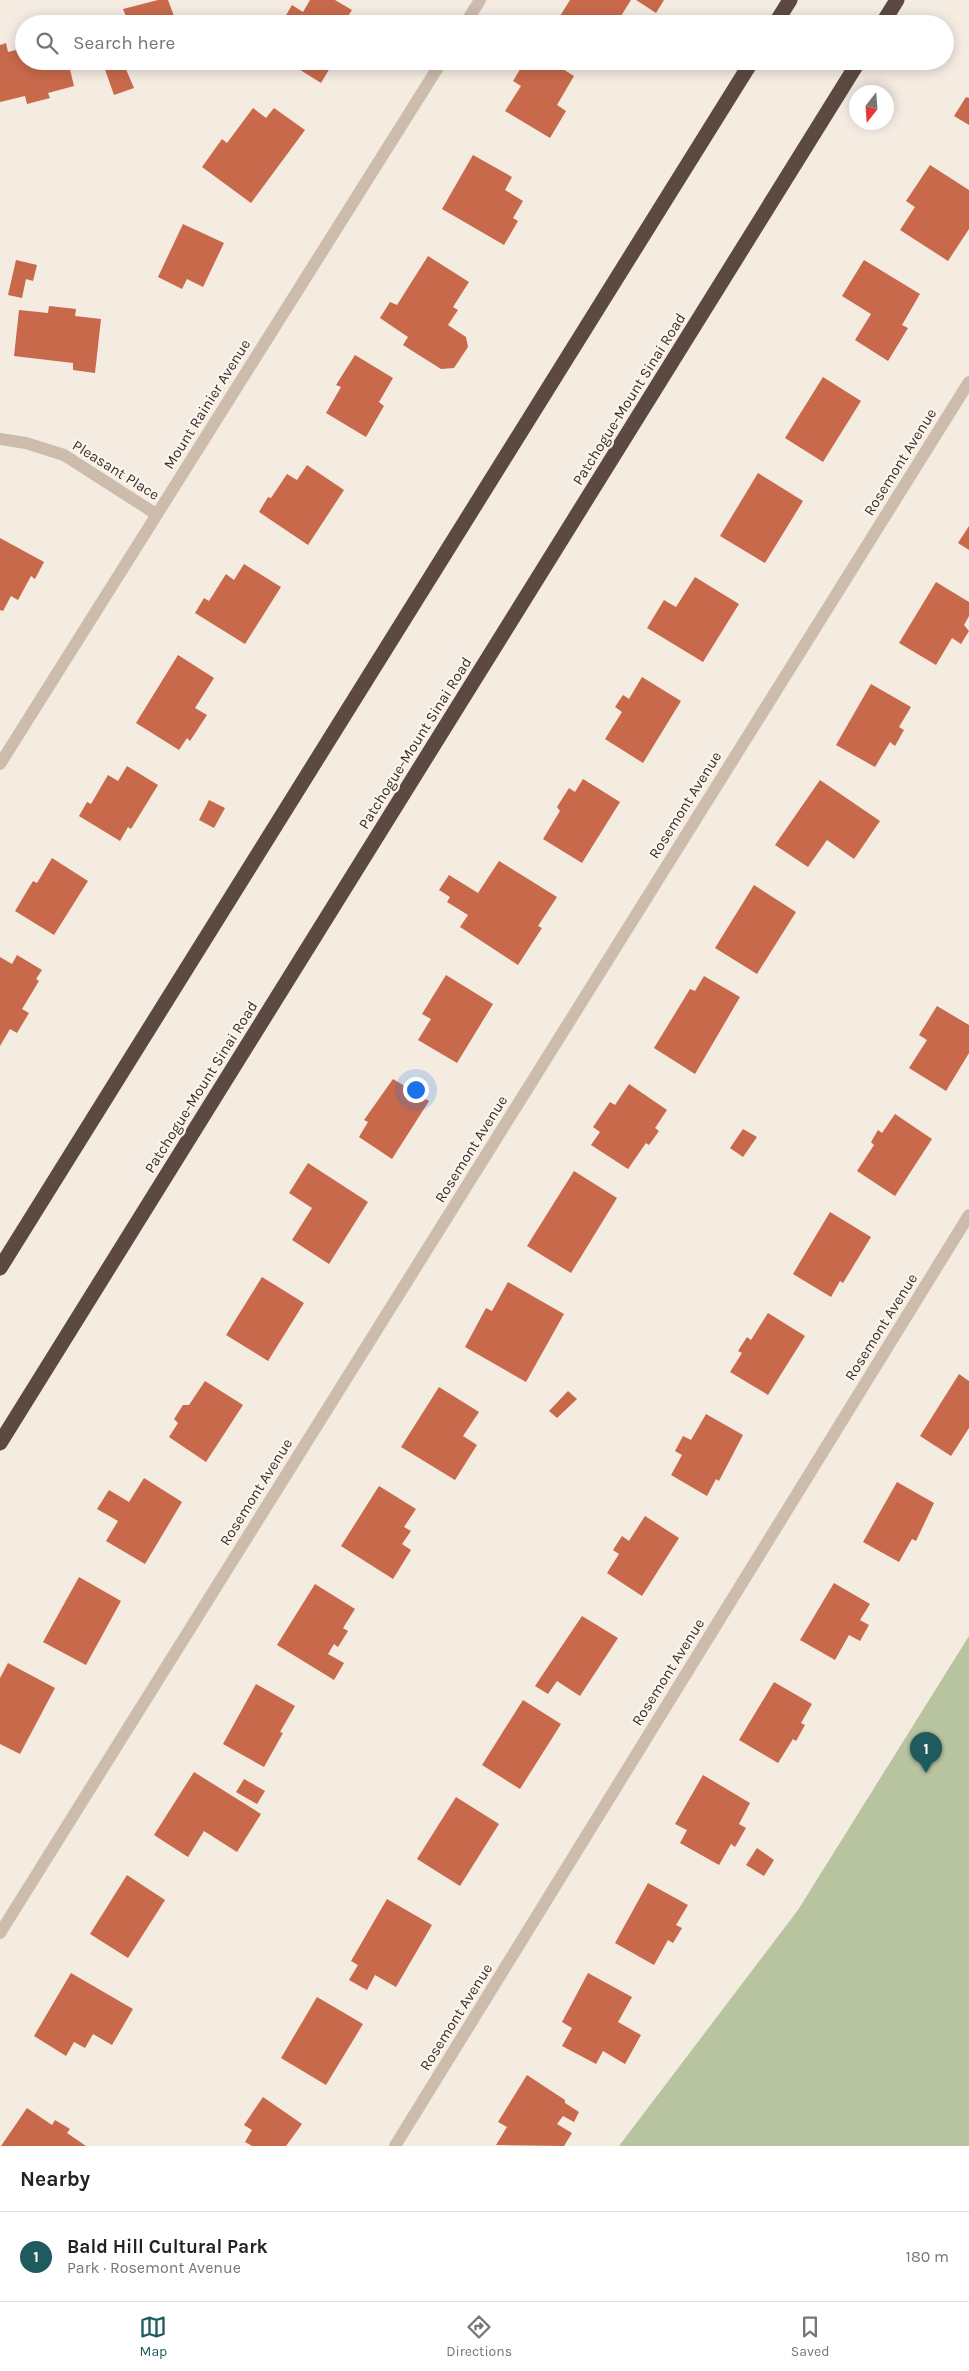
<!DOCTYPE html>
<meta charset="utf-8">
<style>
body{margin:0;font-family:Karla,sans-serif;background:#f2f2f2;color:#222}
.compass{position:absolute;left:849px;top:85px;width:45px;height:45px;border-radius:50%;background:#fff;box-shadow:0 2px 12px #0003;rotate:197deg}
.you{position:absolute;left:415px;top:1089px;width:18px;height:18px;margin:-12px;border:4px solid #fff;border-radius:50%;background:#1a73e8;box-shadow:0 0 0 8px #1a73e833}
.badge{display:grid;place-items:center;width:32px;height:32px;border-radius:50%;background:#1f5a5e;color:#fff;font-size:16px;font-weight:700}
.pin{position:absolute;translate:-50% -41px;filter:drop-shadow(0 1px 2px #0008)}
.pin::after{content:'';position:absolute;top:26px;width:18px;height:15px;background:inherit;clip-path:polygon(0 0,100% 0,50% 100%)}
.list{margin:0;padding:0;list-style:none}
h2{display:flex;justify-content:space-between;align-items:center;height:65px;margin:0;padding:0 20px;font-size:21px}
h2 small{font-size:16px;font-weight:400;color:#767676}
.list li{display:grid;grid-template-columns:32px 1fr auto;gap:15px;align-items:center;box-sizing:border-box;height:90px;padding:0 20px;border-top:1px solid #e0e0e0}
.list b{display:block;font-size:19px;white-space:nowrap}
.list p{margin:0;font-size:16px;white-space:nowrap;color:#767676}
.list em{font-size:16px;font-style:normal;color:#767676}
.icon{flex:none;width:28px;height:28px;fill:none;stroke:currentColor;stroke-width:2;stroke-linecap:round;stroke-linejoin:round}
.map{position:relative;flex:none;width:969px;height:2146px;overflow:hidden}
.search{position:absolute;background:#fff;box-shadow:0 2px 12px #0003;left:15px;right:15px;top:15px;height:55px;display:flex;align-items:center;gap:12px;box-sizing:border-box;padding:0 18px;border-radius:28px;color:#767676;font-size:19px}
.sheet{height:155px;background:#fff}
nav{display:flex;justify-content:space-around;align-items:center;box-sizing:border-box;height:70px;border-top:1px solid #e0e0e0;background:#fff;font-size:14px;color:#767676}
nav a{display:grid;justify-items:center;gap:2px}
nav .on{color:#1f5a5e}
.map>svg:first-child{display:block}
.green{fill:#b8c4a0}
.building{fill:#c8694b}
.lines{fill:none;stroke-linecap:round;stroke-linejoin:round}
.minor{stroke:#cdbbac;stroke-width:12}
.highway{stroke:#5c4a42;stroke-width:15}
.labels{text-anchor:middle;dominant-baseline:central;stroke-width:4.5;stroke-linejoin:round;paint-order:stroke}
.street-label{font-size:15px;fill:#3b302b;stroke:#fbf5ee}
</style>
<div class="map">
<svg width="969" height="2146" viewBox="0 0 969 2146">
<rect width="100%" height="100%" fill="#f4ebe1"/>
<path class="green" d="M969 1636V2146H619L798 1910Z"/>
<g class="building">
<path d="M158 0H168L177 24H113L127 19 123 9Z"/>
<path d="M310 0H335L352 10 343 24H285L282 22 292 5 303 12Z"/>
<path d="M570 0H631L616 24H555Z"/>
<path d="M636 0H664L656 13Z"/>
<path d="M6 43 8 52 24 48V61H68L74 86 48 93 50 98 27 104 25 96 0 102V45Z"/>
<path d="M102 61H144V62L125 67 134 88 114 95Z"/>
<path d="M286 61H334L321 83Z"/>
<path d="M525 61H550L574 76 557 105 566 111 550 138 505 111 521 86 513 81Z"/>
<path d="M966 97 969 98V125L954 116Z"/>
<path d="M253 108 266 118 274 108 305 130 251 203 202 167 222 139 227 143Z"/>
<path d="M473 155 512 177 505 190 523 201 513 218 518 221 504 245 442 209Z"/>
<path d="M930 165 969 190V229L948 261 900 230 915 207 906 201Z"/>
<path d="M183 224 224 243 203 287 187 279 182 289 158 277Z"/>
<path d="M428 256 469 282 453 307 458 310 448 325 466 337 468 347 454 368 441 369 403 345 408 337 380 318 390 302 397 305Z"/>
<path d="M16 260 37 265 33 281 26 279 22 298 8 295Z"/>
<path d="M864 260 920 294 902 325 908 328 888 361 855 340 871 314 842 296Z"/>
<path d="M49 306 76 309 75 316 101 319 95 373 73 370V363L14 356 19 310 48 313Z"/>
<path d="M355 355 393 378 379 402 384 406 366 437 326 413 341 387 336 385Z"/>
<path d="M823 377 861 401 823 462 785 438Z"/>
<path d="M307 465 344 490 308 545 259 512 268 497 271 498 287 474 297 480Z"/>
<path d="M758 473 803 501 765 563 720 536Z"/>
<path d="M969 526V550L958 543Z"/>
<path d="M0 538 44 562 35 579 31 576 18 600 11 596 3 611 0 610Z"/>
<path d="M244 564 281 587 245 644 195 613 204 598 209 601 226 574 234 580Z"/>
<path d="M695 577 739 604 703 662 647 628 664 600 676 607Z"/>
<path d="M936 582 969 602V616L964 625 969 631 961 644 952 638 936 665 899 643Z"/>
<path d="M178 655 214 678 195 708 207 715 190 741 187 738 179 750 136 723Z"/>
<path d="M642 677 681 701 643 763 605 739 622 712 615 707 623 695 629 699Z"/>
<path d="M871 684 911 707 899 727 904 730 895 746 890 742 875 767 836 745Z"/>
<path d="M127 766 158 785 131 829 128 827 120 841 79 816 87 802 91 804 108 775 118 781Z"/>
<path d="M583 779 620 802 582 863 543 839 560 811 557 807 569 788 575 792Z"/>
<path d="M820 780 880 821 854 859 827 840 808 867 775 845Z"/>
<path d="M209 800 225 808 214 828 199 820Z"/>
<path d="M52 858 88 881 54 935 15 911 33 881 37 883Z"/>
<path d="M499 861 557 897 538 926 542 928 518 965 460 927 468 915 447 902 450 897 439 890 449 875 478 893Z"/>
<path d="M754 885 796 912 757 974 715 948Z"/>
<path d="M17 955 42 970 36 979 39 981 22 1009 29 1013 17 1033 10 1029 0 1046V957L12 964Z"/>
<path d="M446 975 493 1004 457 1063 418 1040 431 1019 422 1014Z"/>
<path d="M704 976 740 997 695 1074 654 1048 690 989 695 991Z"/>
<path d="M937 1006 969 1025V1053L946 1091 909 1068 927 1040 919 1035Z"/>
<path d="M393 1079 429 1101 392 1159 359 1137 368 1122 364 1120Z"/>
<path d="M629 1084 667 1110 655 1128 659 1131 649 1145 646 1143 628 1169 591 1145 600 1132 593 1127 610 1102 615 1105Z"/>
<path d="M895 1114 932 1139 895 1196 857 1171 874 1145 871 1142 878 1130 882 1133Z"/>
<path d="M743 1129 757 1137 743 1157 730 1148Z"/>
<path d="M308 1163 368 1202 329 1264 292 1240 312 1208 289 1193Z"/>
<path d="M574 1171 617 1198 571 1273 527 1246Z"/>
<path d="M830 1212 871 1237 843 1283 840 1281 831 1297 793 1274Z"/>
<path d="M262 1277 304 1303 268 1361 226 1335Z"/>
<path d="M508 1282 564 1314 526 1382 465 1347 486 1308 492 1311Z"/>
<path d="M768 1313 805 1336 768 1395 730 1372 742 1353 738 1351 747 1337 751 1340Z"/>
<path d="M959 1374 969 1381V1428L951 1456 920 1436Z"/>
<path d="M205 1381 243 1405 206 1462 169 1437 178 1423 174 1419 183 1405H189Z"/>
<path d="M439 1387 479 1412 463 1436 477 1445 455 1480 401 1447Z"/>
<path d="M568 1391 577 1399 557 1418 549 1411Z"/>
<path d="M706 1414 743 1435 719 1481 716 1479 707 1496 671 1475 682 1455 675 1451 683 1436 691 1440Z"/>
<path d="M144 1478 182 1502 145 1564 106 1541 118 1521 97 1509 109 1490 129 1502Z"/>
<path d="M897 1482 934 1503 916 1541 912 1539 899 1562 863 1542Z"/>
<path d="M379 1486 416 1509 404 1527 411 1531 402 1544 411 1550 393 1579 341 1546Z"/>
<path d="M645 1516 679 1538 642 1596 607 1573 619 1554 613 1550 622 1536 629 1541Z"/>
<path d="M79 1577 121 1601 86 1665 43 1642Z"/>
<path d="M834 1583 870 1604 860 1620 869 1625 860 1641 849 1635 835 1660 800 1640Z"/>
<path d="M315 1584 355 1609 343 1628 348 1631 338 1647 334 1644 328 1654 344 1663 334 1680 277 1645Z"/>
<path d="M582 1616 618 1638 580 1696 557 1681 548 1694 535 1686Z"/>
<path d="M8 1663 55 1688 20 1754 0 1744V1678Z"/>
<path d="M774 1682 812 1704 801 1723 805 1725 796 1741 793 1739 778 1763 739 1740Z"/>
<path d="M256 1684 295 1706 280 1732 283 1733 264 1767 223 1744Z"/>
<path d="M523 1700 561 1724 520 1789 482 1765Z"/>
<path d="M194 1772 261 1814 237 1852 204 1831 188 1857 154 1835Z"/>
<path d="M703 1775 750 1803 739 1824 746 1828 735 1847 731 1844 719 1865 680 1843 687 1830 675 1824Z"/>
<path d="M244 1779 265 1791 257 1804 236 1792Z"/>
<path d="M456 1797 499 1824 460 1886 417 1859Z"/>
<path d="M757 1848 774 1860 764 1876 746 1865Z"/>
<path d="M127 1875 165 1900 128 1958 90 1934Z"/>
<path d="M648 1883 688 1905 676 1925 682 1928 673 1943 668 1940 654 1965 615 1943Z"/>
<path d="M387 1899 432 1925 396 1987 375 1975 367 1990 349 1980 358 1965 351 1961Z"/>
<path d="M71 1973 133 2009 112 2045 93 2034 85 2048 74 2042 66 2056 34 2036Z"/>
<path d="M588 1973 632 1997 618 2022 641 2035 625 2064 603 2051 596 2064 562 2046 572 2028 562 2022Z"/>
<path d="M317 1997 363 2024 326 2085 281 2058Z"/>
<path d="M527 2075 565 2100V2103L579 2112 574 2122 563 2116 557 2124 572 2133 564 2146 496 2145 507 2127 498 2122Z"/>
<path d="M263 2097 302 2124 286 2146H252L245 2142 252 2130 244 2125Z"/>
<path d="M27 2108 52 2125 55 2120 70 2129 67 2133 86 2146H1Z"/>
</g>
<g class="lines">
<g class="minor">
<path d="M465 24 480 0"/>
<path d="M0 439 26 443 64 455 156 514"/>
<path d="M0 764 442 61"/>
<path d="M0 1933 969 382"/>
<path d="M395 2146 969 1215"/>
</g>
<g class="highway">
<path d="M775 24 790 0"/>
<path d="M882 24 897 0"/>
<path d="M0 1268 752 61"/>
<path d="M0 1443 859 61"/>
</g>
</g>
<g class="labels">
<g class="street-label">
<text transform="translate(629 399) rotate(-58)">Patchogue-Mount Sinai Road</text>
<text transform="translate(207 404) rotate(-58)">Mount Rainier Avenue</text>
<text transform="translate(900 462) rotate(-58)">Rosemont Avenue</text>
<text transform="translate(116 470) rotate(32)">Pleasant Place</text>
<text transform="translate(415 743) rotate(-58)">Patchogue-Mount Sinai Road</text>
<text transform="translate(685 805) rotate(-58)">Rosemont Avenue</text>
<text transform="translate(201 1087) rotate(-58)">Patchogue-Mount Sinai Road</text>
<text transform="translate(471 1149) rotate(-58)">Rosemont Avenue</text>
<text transform="translate(881 1327) rotate(-58)">Rosemont Avenue</text>
<text transform="translate(256 1492) rotate(-58)">Rosemont Avenue</text>
<text transform="translate(668 1672) rotate(-58)">Rosemont Avenue</text>
<text transform="translate(456 2017) rotate(-58)">Rosemont Avenue</text>
</g>
</g>
</svg>
<svg class="compass" viewBox="-18 -18 36 36"><path d="M0-13l5 13h-10z" fill="#e53935"/><path d="M0 13l5-13h-10z" fill="#767676"/></svg>
<div class="you"></div>
<div class="pin badge" style="left:926px;top:1773px">1</div>
<div class="search"><svg class="icon" aria-label="search" viewBox="0 0 24 24"><circle cx="10" cy="10" r="6"/><path d="M15 15l6 6"/></svg>Search here</div>
</div>
<section class="sheet">
<h2>Nearby<small></small></h2>
<ul class="list">
<li><span class="badge">1</span><div><b>Bald Hill Cultural Park</b><p>Park · Rosemont Avenue</p></div><em>180 m</em></li>
</ul>
</section>
<nav>
<a class="on"><svg class="icon" aria-label="map" viewBox="0 0 24 24"><path d="M3 6l6-2 6 2 6-2v14l-6 2-6-2-6 2zM9 4v14M15 6v14"/></svg>Map</a>
<a><svg class="icon" aria-label="directions" viewBox="0 0 24 24"><path d="M12 3l9 9-9 9-9-9zM9 14v-3h6M13 9l2 2-2 2"/></svg>Directions</a>
<a><svg class="icon" aria-label="saved" viewBox="0 0 24 24"><path d="M7 4h10v16l-5-4-5 4z"/></svg>Saved</a>
</nav>
